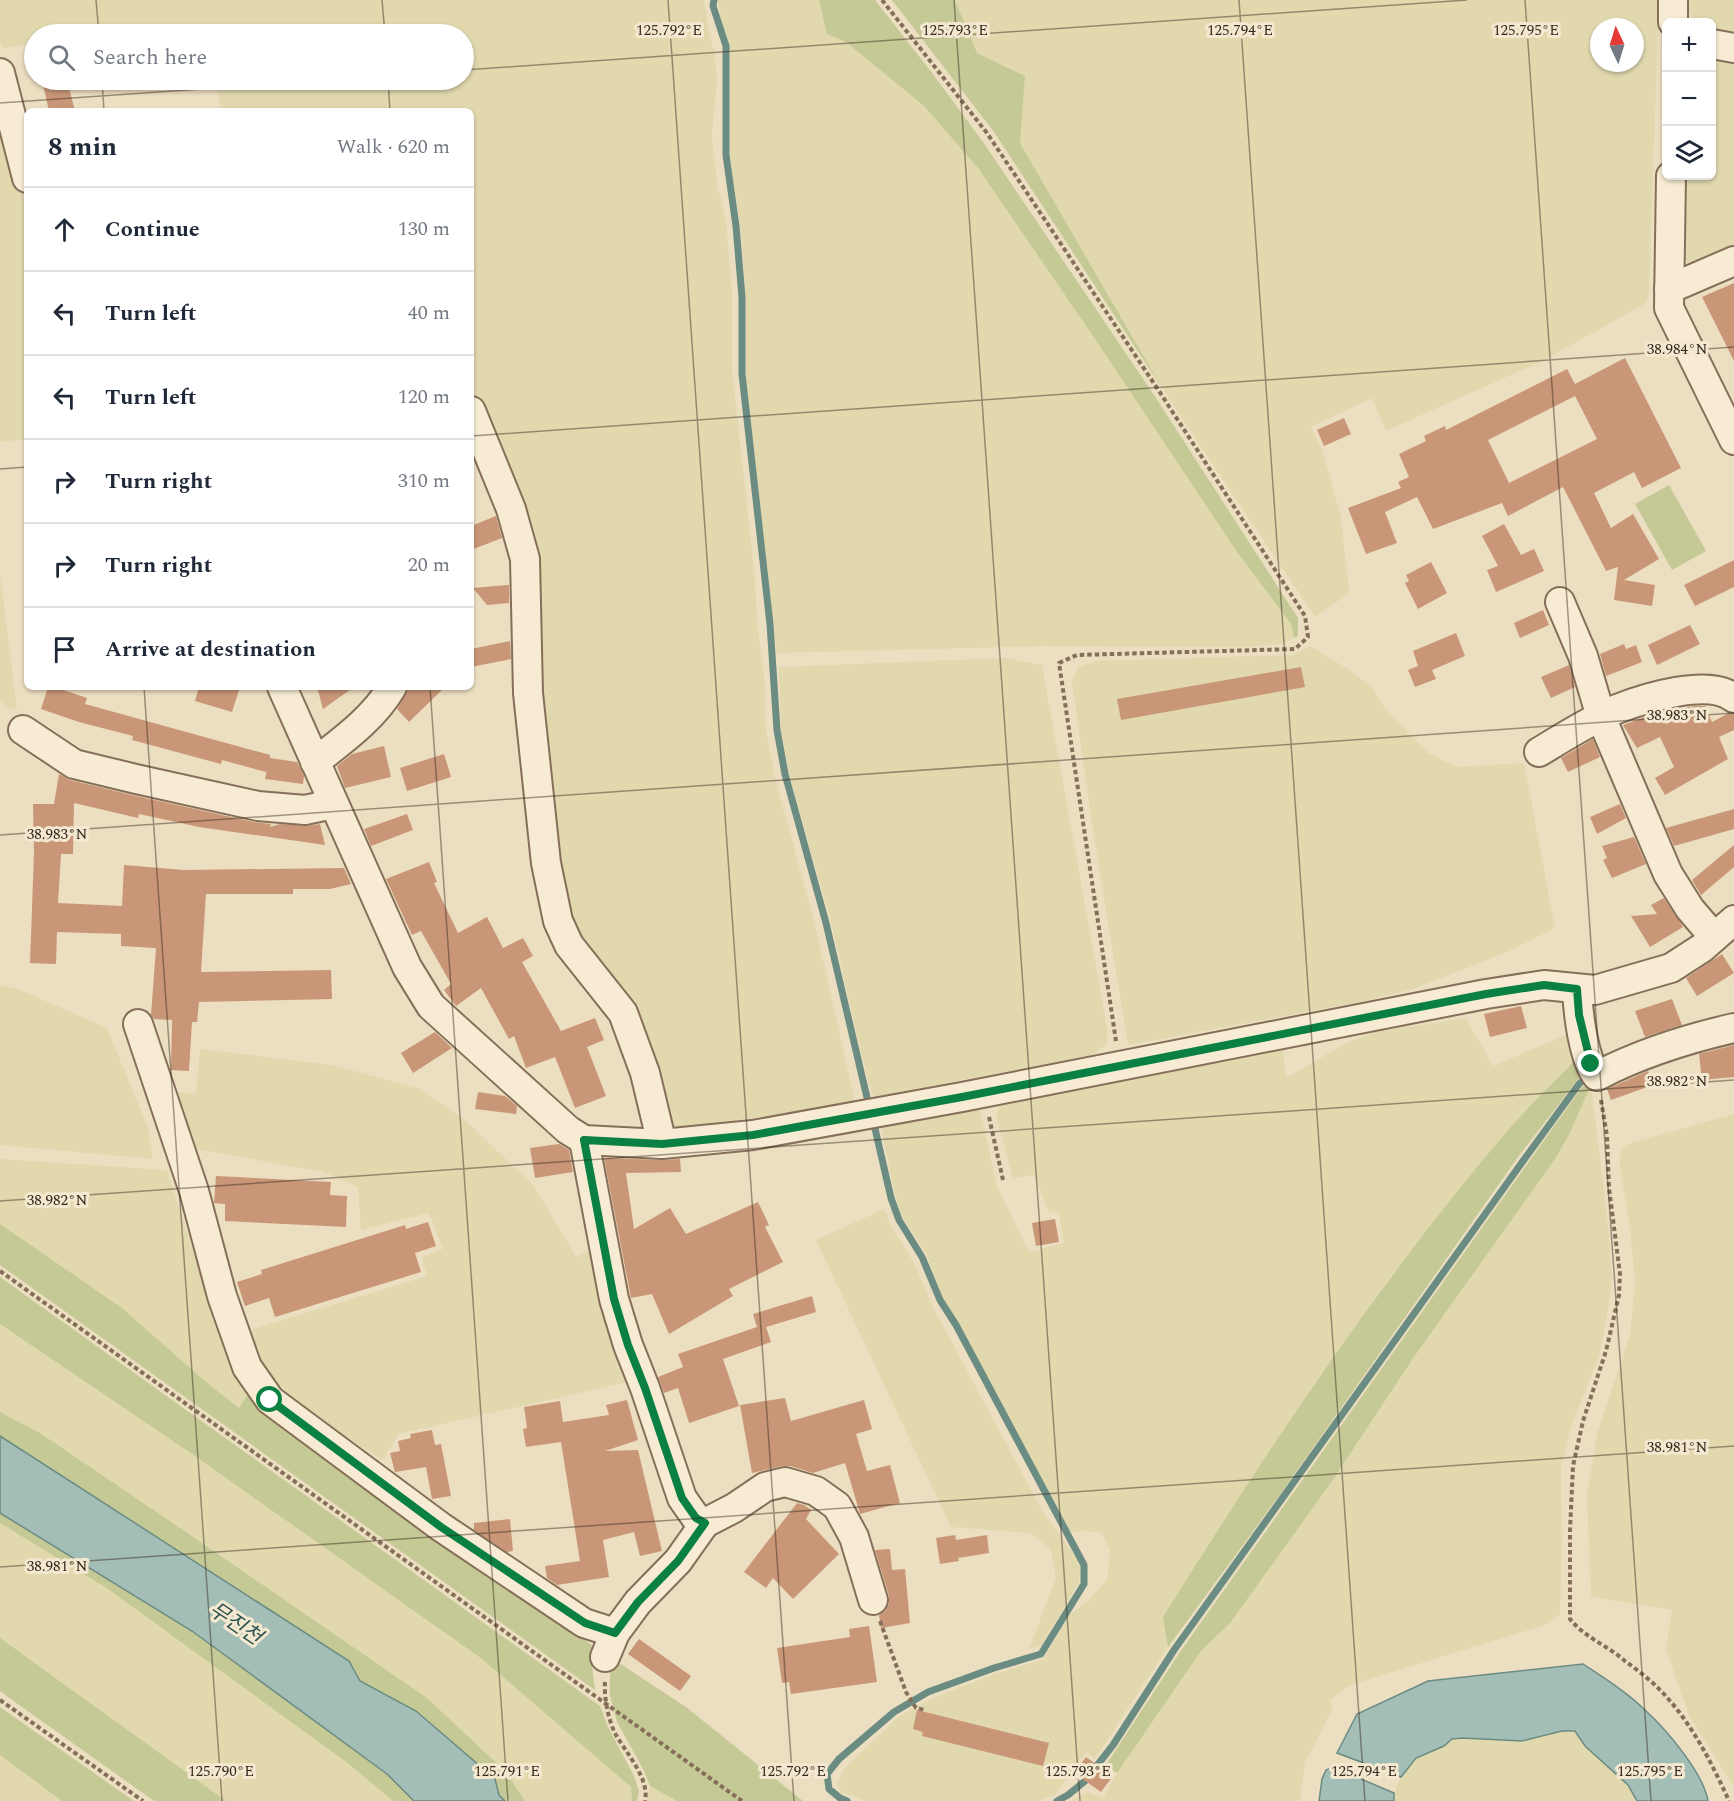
<!DOCTYPE html>
<meta charset="utf-8">
<style>
body{margin:0;font-family:Spectral,"Noto Sans KR",serif;background:#f2f2f3;color:#1f2937}
.controls{position:absolute;right:18px;top:18px;display:grid;overflow:hidden;border-radius:9px;box-shadow:0 2px 4px #0004}
.controls button{width:54px;height:54px;display:grid;place-items:center;padding:0;border:0;border-bottom:2px solid #e0e1e3;background:#fff;color:#1f2937;font:30px sans-serif}
.compass{position:absolute;left:1590px;top:18px;width:54px;height:54px;border-radius:50%;background:#fff;box-shadow:0 2px 4px #0004;rotate:356deg}
.stop{position:absolute;width:18px;height:18px;margin:-14px;border:4px solid #0b8043;border-radius:50%;background:#fff}
.stop.end{background:#0b8043;border-color:#fff;box-shadow:0 2px 6px #0008}
.list{margin:0;padding:0;list-style:none}
h2{display:flex;justify-content:space-between;align-items:center;height:78px;margin:0;padding:0 24px;font-size:26px}
h2 small{font-size:20px;font-weight:400;color:#747a83}
.list li{display:grid;grid-template-columns:39px 1fr auto;gap:18px;align-items:center;box-sizing:border-box;height:84px;padding:0 24px;border-top:2px solid #e0e1e3}
.list b{display:block;font-size:22px;white-space:nowrap}
.list em{font-size:20px;font-style:normal;color:#747a83}
.icon{flex:none;width:33px;height:33px;fill:none;stroke:currentColor;stroke-width:2;stroke-linecap:round;stroke-linejoin:round}
.map{position:relative;flex:none;width:1734px;height:1801px;overflow:hidden}
.search{position:absolute;background:#fff;box-shadow:0 2px 4px #0004;left:24px;top:24px;width:450px;height:66px;display:flex;align-items:center;gap:15px;box-sizing:border-box;padding:0 21px;border-radius:33px;color:#747a83;font-size:22px}
.panel{position:absolute;background:#fff;box-shadow:0 2px 4px #0004;left:24px;top:108px;width:450px;height:582px;border-radius:9px}
.map>svg:first-child{display:block}
.farmland{fill:#e1d8ae;fill-rule:evenodd}
.green{fill:#c5c995}
.water{fill:#a3beb6;stroke:#6b8c83;stroke-width:1.5}
.lines{fill:none;stroke-linecap:round;stroke-linejoin:round}
.stream{stroke:#6b8c83;stroke-width:7}
.building{fill:#c99777;fill-rule:evenodd}
.minor-casing{stroke:#856f59;stroke-width:32}
.path{stroke:#856f59;stroke-width:4;stroke-dasharray:4.5 3;stroke-linecap:butt}
.minor{stroke:#f7ecd3;stroke-width:28}
.route{stroke:#0b8043;stroke-width:8}
.ticks{fill:none;stroke:#35281d;stroke-width:1.5;stroke-opacity:0.45}
.labels{text-anchor:middle;dominant-baseline:central;stroke-width:6;stroke-linejoin:round;paint-order:stroke}
.water-label{font-size:21px;font-style:italic;fill:#2d5451;stroke:#f4e9d0}
.ticks-label{font-size:15px;text-anchor:middle;fill:#35281d;stroke:#f4e9d0;stroke-width:6;stroke-linejoin:round;paint-order:stroke}
</style>
<div class="map">
<svg width="1734" height="1801" viewBox="0 0 1734 1801">
<rect width="100%" height="100%" fill="#ecdec1"/>
<g class="farmland">
<path d="M0 0H704L709 32 714 51 717 79 712 136 717 185 726 220 732 290V369L755 579 757 621 765 685 766 730 775 777 815 925 855 1101 669 1132 565 924 516 499 471 390V111H337V109L222 111 215 80H464V34H205L204 32 34 34V44L3 48 0 41Z"/>
<path d="M718 0H819L827 34 846 42 924 106 978 168 1095 339 1237 552 1291 624 1294 638 1282 644 1244 647 1042 646 777 653 745 373 746 294 740 224 729 152V46L722 25Z"/>
<path d="M955 0H1659L1649 291 1646 303 1544 360 1386 431 1372 398 1311 427 1322 449 1341 517 1349 593 1315 617 1162 388 1020 143 1025 76 977 53ZM1599 27H1635V63H1599Z"/>
<path d="M1687 0H1734V38L1712 31V22H1697L1690 13Z"/>
<path d="M1712 54 1734 58V248L1703 261 1691 264 1682 258 1681 176H1712Z"/>
<path d="M0 105 27 212V439L0 442Z"/>
<path d="M0 573 17 710 9 708 0 700Z"/>
<path d="M1310 646 1351 671 1371 687 1385 708 1428 753 1456 767 1524 763 1555 928 1507 952 1413 989 1364 1001 1128 1045 1091 818 1072 681 1078 667 1097 661 1292 655Z"/>
<path d="M1005 658 1042 665 1108 1033 1106 1045 1092 1055 873 1097 860 1049 831 921 789 775 781 730 779 667Z"/>
<path d="M0 985 18 989 107 1028 148 1128 153 1159 0 1145Z"/>
<path d="M1466 1018 1493 1066 1571 1033 1578 1057 1510 1128 1391 1276 1316 1381 1210 1542 1164 1617 1168 1647 1095 1759 1086 1752 1055 1795 1036 1801H866L841 1792 837 1784 844 1769 898 1717 930 1699 995 1674 1044 1659 1070 1614 1089 1600 1108 1578 1110 1550 1102 1533 1088 1531 1070 1532 957 1322 941 1296 926 1254 901 1215 894 1192 881 1125 977 1106 981 1113 997 1186 1029 1252 1064 1243 1059 1212 1048 1211 1034 1175 1013 1178 996 1116 1000 1104 1282 1046 1286 1078 1350 1041 1376 1032Z"/>
<path d="M200 1049 331 1065 418 1088 466 1121 534 1186 576 1257 599 1247 628 1382 399 1434 382 1460 280 1394 258 1364 250 1330 427 1276 422 1257 443 1249 429 1213 361 1230 358 1187 324 1172 196 1149 171 1091 196 1094Z"/>
<path d="M1591 1085 1609 1233 1612 1280 1609 1305 1599 1356 1570 1430 1561 1470 1562 1541 1560 1614 1545 1625 1350 1685 1330 1700 1333 1708 1305 1763 1300 1801H1070L1087 1792 1103 1798 1117 1773 1201 1651 1230 1622 1330 1484 1414 1357 1555 1159 1569 1135Z"/>
<path d="M1734 1114V1787L1689 1715 1676 1678 1666 1648 1672 1610 1591 1597 1587 1494 1597 1434 1630 1335 1635 1282 1630 1229 1619 1159 1622 1148 1631 1143Z"/>
<path d="M0 1159 167 1170 207 1295 233 1368 251 1390 239 1408 0 1224Z"/>
<path d="M884 1209 893 1229 914 1263 933 1307 1043 1512 1071 1550 1080 1566 1079 1582 1041 1646 1029 1649 1056 1578 1051 1549 1030 1533 951 1527 816 1240Z"/>
<path d="M0 1324 195 1456 482 1659 631 1787 632 1801H525L506 1772 427 1698 186 1532 40 1433 0 1412Z"/>
<path d="M0 1523 108 1589 350 1764 393 1801H226L0 1638Z"/>
<path d="M1562 1731H1575L1585 1746 1628 1785 1637 1801H1394V1793L1401 1777 1416 1758 1444 1746 1451 1739 1462 1738 1522 1741Z"/>
<path d="M0 1755 62 1801H0Z"/>
<path d="M650 1786 667 1795 677 1801H647Z"/>
</g>
<g class="green">
<path d="M819 0H875L932 73 983 142 1154 395 1298 618V636L1294 638 1291 624 1237 552 1095 339 978 168 924 106 846 42 827 34Z"/>
<path d="M892 0H955L977 53 1025 76 1020 143 1162 388 994 132Z"/>
<path d="M1669 485 1706 551 1672 570 1635 504Z"/>
<path d="M1578 1057 1585 1070 1518 1157 1284 1489 1168 1647 1163 1617C1269 1447 1379 1281 1509 1129 1531 1104 1555 1081 1578 1057Z"/>
<path d="M1588 1082 1591 1085 1569 1135 1555 1159 1414 1357 1330 1484 1230 1623 1201 1651 1117 1773 1106 1765 1180 1652 1582 1087Z"/>
<path d="M0 1224 122 1308 207 1383 239 1408 251 1390 367 1483 594 1647 592 1666 595 1690 0 1265Z"/>
<path d="M0 1277 600 1706 608 1727 634 1776 639 1791 637 1801H632L631 1787 482 1659 195 1456 0 1324Z"/>
<path d="M0 1412 40 1433 186 1532 427 1698 506 1772 525 1801H505L499 1795 495 1779 416 1711 360 1681 349 1661 0 1436Z"/>
<path d="M0 1513 192 1631 387 1774 414 1801H393L349 1764 108 1589 0 1523Z"/>
<path d="M0 1638 226 1801H154L8 1697 0 1691Z"/>
<path d="M616 1661 686 1707 803 1801H677L650 1786 643 1769 617 1722 610 1696V1670Z"/>
<path d="M0 1707 134 1801H62L0 1755Z"/>
</g>
<g class="water">
<path d="M0 1436 349 1661 360 1681 416 1711 495 1779 499 1795 505 1801H414L387 1774 192 1631 0 1513Z"/>
<path d="M1583 1664C1604 1678 1628 1693 1646 1711 1666 1729 1704 1774 1708 1801H1637L1628 1785 1585 1746 1575 1731H1562L1522 1741 1462 1738 1452 1739 1444 1746 1416 1758 1401 1777 1337 1753 1357 1714 1428 1681Z"/>
<path d="M1333 1767 1394 1793V1801H1319L1322 1779 1326 1770Z"/>
</g>
<g class="lines">
<g class="stream">
<path d="M714 0 713 6 726 46V155L736 226 742 297V374L770 624 777 730 785 774 826 923 869 1106"/>
<path d="M847 1801 840 1798 829 1789 827 1774 839 1759 894 1712 928 1692 994 1668 1041 1654 1084 1584V1565L956 1325 940 1300 922 1257 899 1220 891 1198 873 1120"/>
<path d="M1057 1801 1068 1795 1085 1781 1113 1745 1174 1650 1523 1161 1579 1084 1590 1074"/>
</g>
</g>
<g class="building">
<path d="M42 80H67L75 111H49Z"/>
<path d="M1734 283V361L1702 297Z"/>
<path d="M1625 358 1681 468 1642 488 1634 472 1594 493 1611 528 1633 514 1659 559 1624 580 1655 585 1652 606 1614 600 1618 567 1606 571 1563 487 1508 516 1502 503 1433 529 1417 497 1385 512 1397 543 1366 554 1348 508 1401 488 1398 482 1409 477 1399 454 1426 441 1424 436 1445 426 1446 430 1567 369 1575 384ZM1575 396 1597 439 1509 483 1488 440Z"/>
<path d="M1344 418 1351 434 1324 446 1317 430Z"/>
<path d="M496 516 502 538 471 550V526Z"/>
<path d="M1504 524 1521 555 1534 549 1544 571 1496 592 1487 570 1498 566 1482 536Z"/>
<path d="M1734 560V587L1695 606 1684 585Z"/>
<path d="M1431 562 1447 593 1418 609 1405 583 1409 581 1406 575Z"/>
<path d="M507 585H509V603L487 605 473 588Z"/>
<path d="M1543 610 1549 625 1520 638 1514 623Z"/>
<path d="M1690 625 1700 644 1657 665 1648 645Z"/>
<path d="M1456 633 1465 656 1432 670 1436 679 1415 687 1408 670 1418 666 1413 651Z"/>
<path d="M510 641 511 659 471 667V649Z"/>
<path d="M1624 644 1626 649 1636 645 1642 662 1606 676 1600 654Z"/>
<path d="M1569 665 1575 687 1551 698 1541 677Z"/>
<path d="M1301 667 1305 687 1121 720 1117 699Z"/>
<path d="M48 687H55L87 698 85 704 270 755V758L297 762 304 776 303 784 265 779 267 769 266 772 222 760 221 764 132 740 133 736 79 722 41 709Z"/>
<path d="M199 687H240L232 712 195 701Z"/>
<path d="M317 687H354L323 709Z"/>
<path d="M410 687H445L409 722 397 709Z"/>
<path d="M1694 706H1705L1712 722 1729 713 1734 714V730L1719 737 1728 759 1665 795 1655 778 1674 767 1660 737 1637 748 1623 725 1650 715 1651 719 1670 710Z"/>
<path d="M1593 739 1600 757 1568 772 1561 758Z"/>
<path d="M384 746 391 777 345 788 337 766 352 754Z"/>
<path d="M444 754 451 777 407 791 400 768Z"/>
<path d="M59 774 70 780 132 795 254 822 271 824 270 827 280 824 308 826 320 824 325 845 199 827 139 814 138 818 74 803 73 854H61L58 903 122 906 124 865 184 870 344 868 351 884 330 889H293V894H206L201 972 331 970 332 999 199 1002 197 1022H192L189 1071 171 1070 172 1020 154 1019 151 1015 156 948 121 946V934L57 932 56 964 30 963 34 853 33 804H54Z"/>
<path d="M1620 804 1626 818 1597 834 1590 817Z"/>
<path d="M1734 809V829L1674 846 1666 828Z"/>
<path d="M407 814 413 830 371 846 364 829Z"/>
<path d="M1634 837 1646 864 1612 878 1603 860 1607 858 1602 846Z"/>
<path d="M1734 845V867L1701 895 1692 880Z"/>
<path d="M429 862 437 882 434 883 458 933 487 917 503 948 523 938 533 956 522 962 561 1031 595 1018 604 1040 587 1047 606 1096 575 1108 555 1057 526 1068 514 1036 509 1039 481 988 456 1006 444 990 451 984 421 931 412 935 386 879Z"/>
<path d="M1664 898 1683 927 1650 947 1631 916 1657 914 1651 905Z"/>
<path d="M1722 954 1734 973 1697 996 1686 978Z"/>
<path d="M1672 999 1682 1025 1645 1037 1635 1011Z"/>
<path d="M1521 1006 1527 1028 1490 1037 1484 1014Z"/>
<path d="M435 1032 452 1048 413 1073 401 1053Z"/>
<path d="M1734 1045V1077L1702 1080 1699 1054Z"/>
<path d="M1648 1071 1653 1085 1611 1100 1607 1089Z"/>
<path d="M478 1092 505 1096 517 1106 516 1114 475 1109Z"/>
<path d="M559 1144 569 1150 573 1172 535 1178 530 1148Z"/>
<path d="M604 1158 661 1160 680 1159 681 1172 626 1173 634 1229 670 1208 686 1234 758 1202 769 1225 765 1227 783 1262 729 1289 733 1296 669 1334 652 1294 631 1298Z"/>
<path d="M216 1176 331 1182 330 1195 347 1196 346 1227 225 1221V1204L214 1203Z"/>
<path d="M1055 1219 1059 1242 1036 1246 1032 1223Z"/>
<path d="M428 1222 436 1246 415 1253 421 1272 275 1317 269 1298 245 1306 237 1282 262 1274 261 1270 405 1225 406 1229Z"/>
<path d="M812 1296 816 1312 766 1327 771 1342 723 1359 739 1406 689 1423 678 1388 664 1393 658 1377 683 1367 678 1354 757 1327 753 1314Z"/>
<path d="M785 1398 791 1421 864 1400 872 1429 856 1434 867 1471 890 1465 900 1503 860 1514 845 1463 813 1473 790 1466H782L752 1473 740 1405Z"/>
<path d="M627 1400 638 1440 605 1451 638 1450 662 1551 640 1556 634 1532 603 1540 609 1577 557 1585 547 1578 545 1566 580 1561 561 1442 526 1447 523 1429 527 1428 524 1407 560 1401 563 1422 609 1415 606 1405Z"/>
<path d="M432 1430 435 1445 441 1444 451 1496 432 1499 426 1467 395 1472 390 1453 400 1451 398 1441 411 1438 410 1434Z"/>
<path d="M797 1503 804 1505 811 1510 806 1519 839 1554 793 1599 773 1578 766 1588 744 1572Z"/>
<path d="M510 1519 513 1551 507 1552 474 1530V1523Z"/>
<path d="M955 1535 956 1540 987 1535 989 1553 958 1558 959 1561 940 1564 936 1538Z"/>
<path d="M890 1549 892 1570 905 1569 910 1623 881 1628 879 1615 885 1611 889 1604V1596L875 1550Z"/>
<path d="M869 1626 877 1682 791 1694 789 1682 782 1683 777 1648 850 1637 849 1629Z"/>
<path d="M639 1639 691 1676 680 1691 628 1654Z"/>
<path d="M917 1710 1049 1743 1043 1766 922 1736 923 1732 913 1729Z"/>
<path d="M1086 1757 1113 1776 1101 1792 1074 1773Z"/>
</g>
<g class="lines">
<defs>
<g id="minor">
<path d="M1673 22V0"/>
<path d="M1712 44 1734 48"/>
<path d="M0 73 27 178"/>
<path d="M1671 176 1669 308 1734 440"/>
<path d="M1669 289 1734 261"/>
<path d="M471 411 511 509 525 559 528 693 546 863 558 921 569 945 623 1013 645 1073 662 1144"/>
<path d="M1560 602 1583 656 1601 717 1668 874 1690 909 1714 937"/>
<path d="M282 687 407 967 431 1006 568 1130 584 1140 662 1144 753 1135 962 1097 1486 994 1544 985 1595 990 1671 968 1702 948 1734 920"/>
<path d="M23 730 74 764 136 779 258 806 305 810 333 804"/>
<path d="M1539 752C1564 737 1590 720 1617 709 1645 698 1709 678 1734 698"/>
<path d="M315 762C343 740 374 718 392 687"/>
<path d="M1577 989C1578 1012 1583 1058 1597 1076 1641 1053 1686 1039 1734 1028"/>
<path d="M138 1024 194 1191 222 1296 247 1367 270 1400 441 1527 584 1623 615 1633"/>
<path d="M584 1140 614 1299 628 1345 645 1388 682 1498 696 1518 705 1523 734 1508 765 1487 785 1482 816 1491 837 1506 854 1537 873 1600"/>
<path d="M605 1657 615 1633 638 1602 678 1561 705 1523"/>
</g>
</defs>
<use href="#minor" class="minor-casing"/>
<g class="path">
<path d="M882 0 987 133 1159 391 1305 616 1308 637 1295 649 1077 655 1059 663 1116 1041"/>
<path d="M1601 1100 1607 1136 1609 1188 1620 1274 1619 1295 1606 1351 1583 1421 1573 1466 1570 1530V1619C1584 1637 1608 1646 1625 1661 1636 1669 1648 1678 1657 1687 1689 1718 1711 1761 1729 1801"/>
<path d="M989 1117 1003 1180"/>
<path d="M0 1271 742 1801"/>
<path d="M880 1621 906 1692 916 1708 925 1710"/>
<path d="M605 1682C604 1697 608 1719 615 1733 625 1752 650 1778 645 1801"/>
<path d="M0 1700 143 1801"/>
</g>
<use href="#minor" class="minor"/>
</g>
<g class="lines">
<path class="route" d="M270 1400 441 1527 585 1623 615 1633 638 1602 678 1561 705 1523 696 1518 682 1498 645 1388 628 1345 614 1299 584 1140 662 1144 753 1135 962 1097 1486 994 1544 985 1577 989 1579 1015 1591 1064"/>
</g>
<path class="ticks" d="M96 0 99 34M382 0 385 34M668 0 794 1801M954 0 1080 1801M1239 0 1365 1801M1525 0 1651 1801M464 70 1467 0M102 80 104 111M388 80 390 111M0 103 330 80M471 436 1734 347M0 469 27 467M144 687 222 1801M430 687 508 1801M0 835 1734 713M0 1201 1734 1080M0 1567 1734 1446"/>
<g class="labels">
<g class="water-label">
<text transform="translate(235 1624) rotate(34)">무진천</text>
</g>
</g>
<g class="ticks-label">
<text x="669" y="35">125.792°E</text>
<text x="955" y="35">125.793°E</text>
<text x="1240" y="35">125.794°E</text>
<text x="1526" y="35">125.795°E</text>
<text x="1677" y="354">38.984°N</text>
<text x="1677" y="720">38.983°N</text>
<text x="57" y="839">38.983°N</text>
<text x="1677" y="1086">38.982°N</text>
<text x="57" y="1205">38.982°N</text>
<text x="1677" y="1452">38.981°N</text>
<text x="57" y="1571">38.981°N</text>
<text x="221" y="1776">125.790°E</text>
<text x="507" y="1776">125.791°E</text>
<text x="793" y="1776">125.792°E</text>
<text x="1078" y="1776">125.793°E</text>
<text x="1364" y="1776">125.794°E</text>
<text x="1650" y="1776">125.795°E</text>
</g>
</svg>
<div class="controls">
<button>+</button>
<button>−</button>
<button><svg class="icon" aria-label="layers" viewBox="0 0 24 24"><path d="M12 4l9 5-9 5-9-5zM3 14l9 5 9-5"/></svg></button>
</div>
<svg class="compass" viewBox="-18 -18 36 36"><path d="M0-13l5 13h-10z" fill="#e53935"/><path d="M0 13l5-13h-10z" fill="#747a83"/></svg>
<div class="stop" style="left:270px;top:1400px"></div>
<div class="stop end" style="left:1591px;top:1064px"></div>
<div class="search"><svg class="icon" aria-label="search" viewBox="0 0 24 24"><circle cx="10" cy="10" r="6"/><path d="M15 15l6 6"/></svg>Search here</div>
<section class="panel">
<h2>8 min<small>Walk · 620 m</small></h2>
<ul class="list">
<li><svg class="icon" aria-label="ahead" viewBox="0 0 24 24"><path d="M12 20V5M6 11l6-6 6 6"/></svg><div><b>Continue</b></div><em>130 m</em></li>
<li><svg class="icon" aria-label="left" viewBox="0 0 24 24"><path d="M17 20v-9H6M10 6l-5 5 5 5"/></svg><div><b>Turn left</b></div><em>40 m</em></li>
<li><svg class="icon" aria-label="left" viewBox="0 0 24 24"><path d="M17 20v-9H6M10 6l-5 5 5 5"/></svg><div><b>Turn left</b></div><em>120 m</em></li>
<li><svg class="icon" aria-label="right" viewBox="0 0 24 24"><path d="M7 20v-9h11M14 6l5 5-5 5"/></svg><div><b>Turn right</b></div><em>310 m</em></li>
<li><svg class="icon" aria-label="right" viewBox="0 0 24 24"><path d="M7 20v-9h11M14 6l5 5-5 5"/></svg><div><b>Turn right</b></div><em>20 m</em></li>
<li><svg class="icon" aria-label="arrive" viewBox="0 0 24 24"><path d="M6 21V4h12l-3 4 3 4H6"/></svg><div><b>Arrive at destination</b></div></li>
</ul>
</section>
</div>
